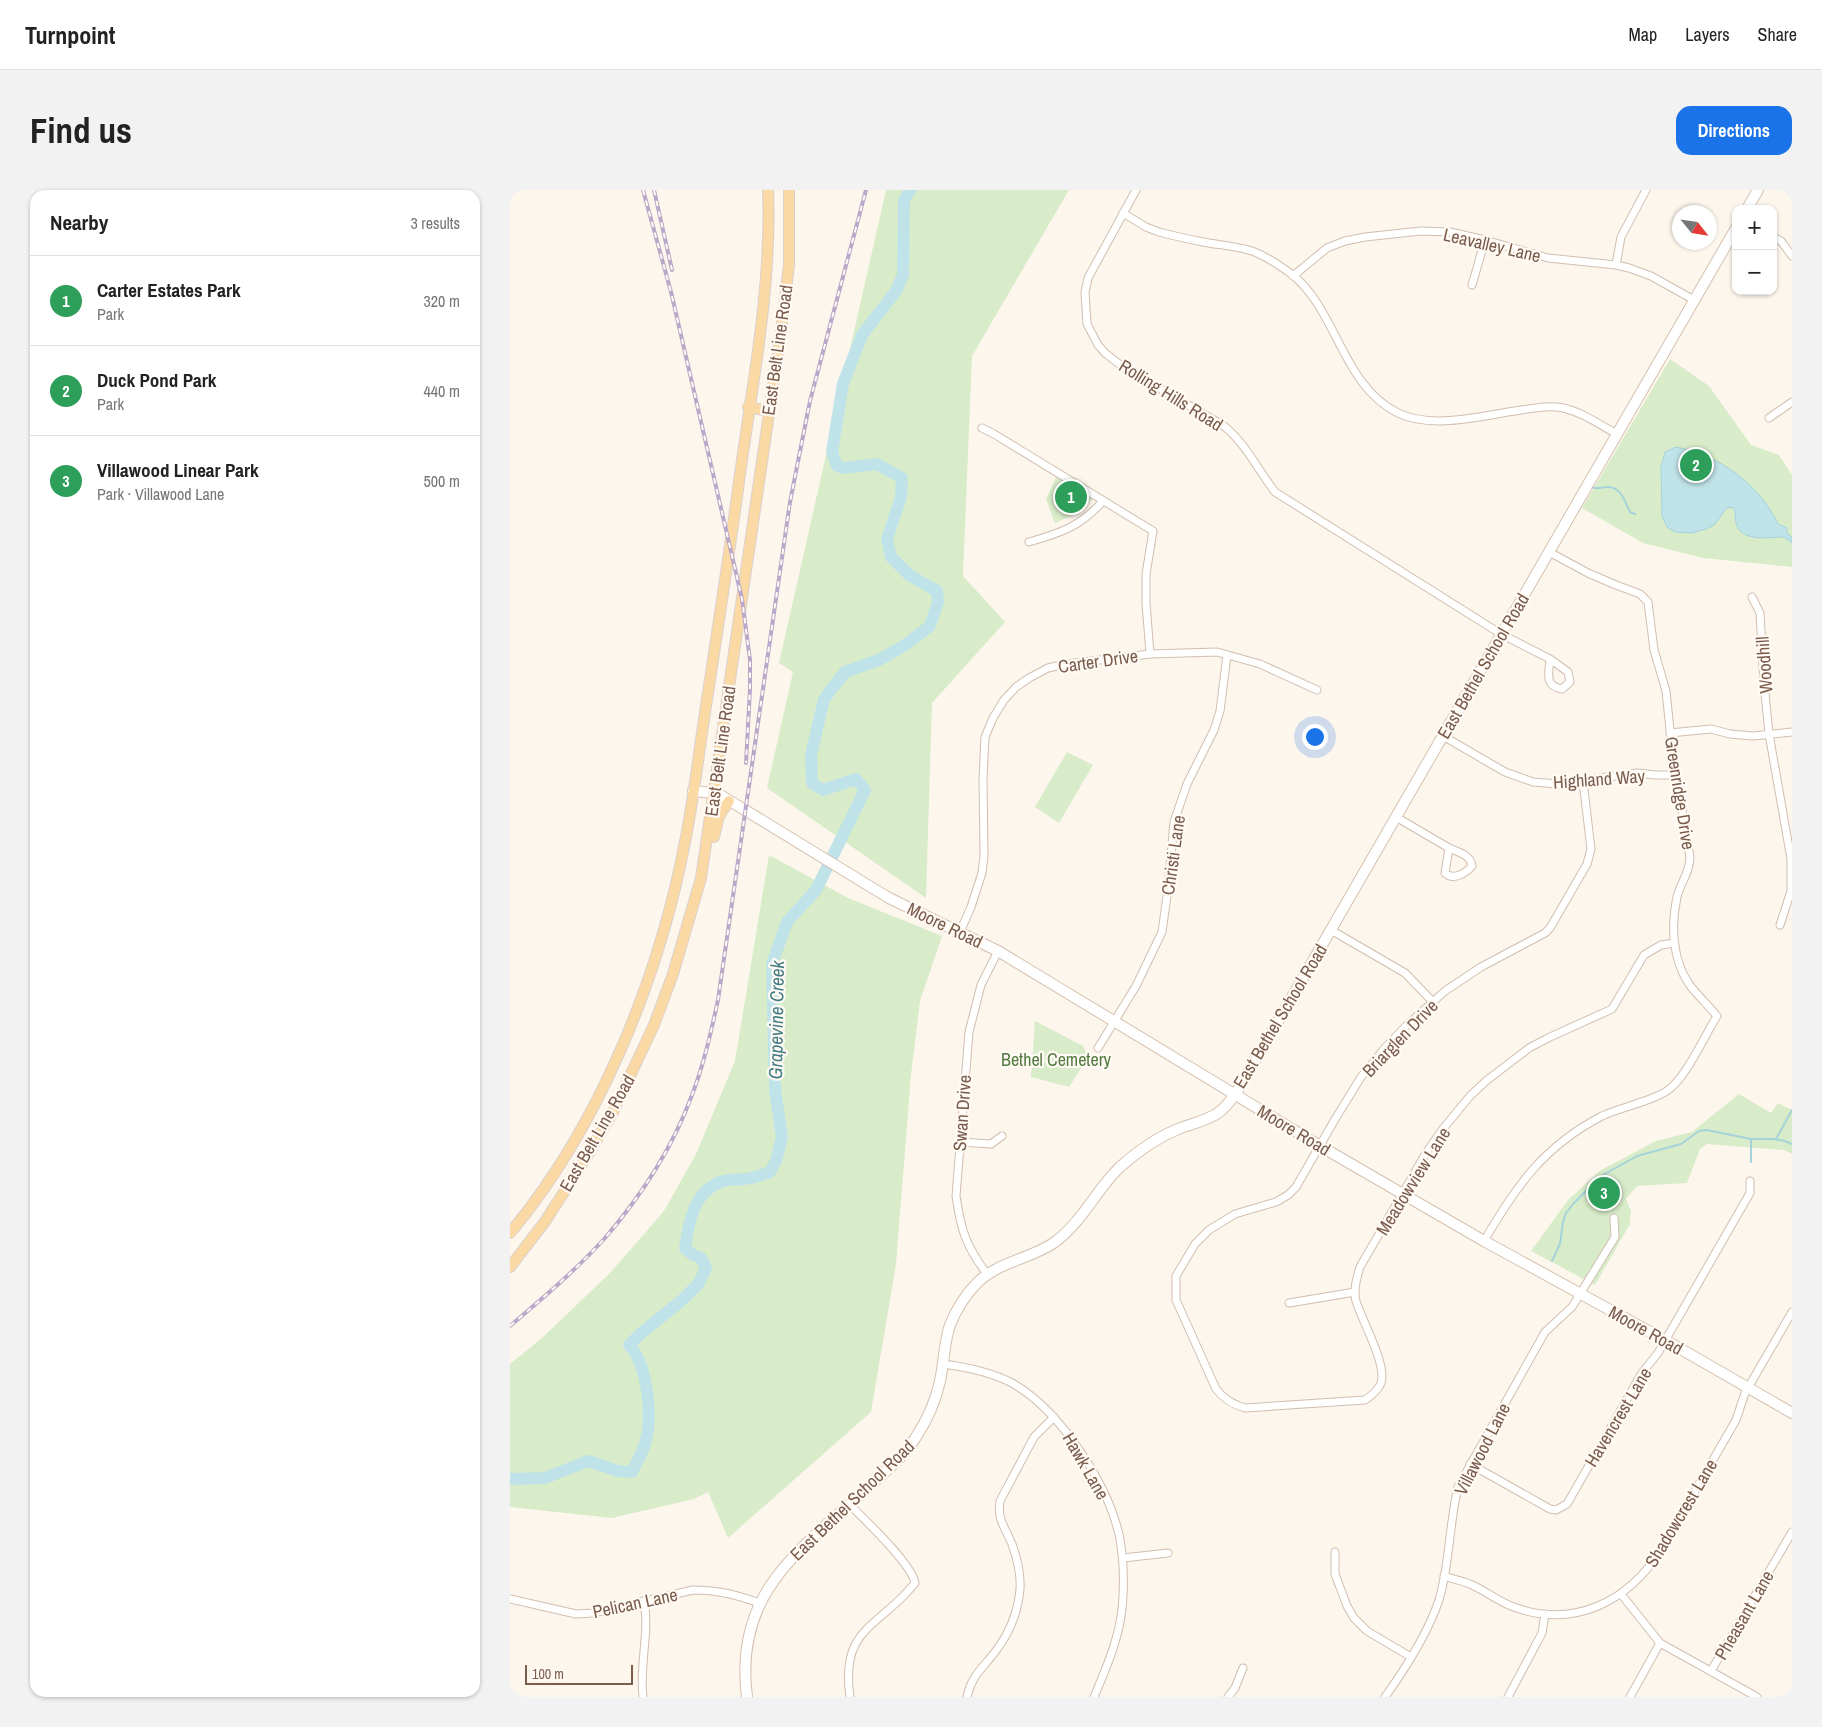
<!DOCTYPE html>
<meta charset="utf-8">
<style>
body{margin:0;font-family:"Archivo Narrow",sans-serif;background:#f2f2f2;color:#222}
.controls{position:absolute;right:15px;top:15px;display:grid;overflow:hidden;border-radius:10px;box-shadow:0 1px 4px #0004}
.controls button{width:45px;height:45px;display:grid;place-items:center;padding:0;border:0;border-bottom:1px solid #e0e0e0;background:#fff;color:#222;font:25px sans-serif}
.compass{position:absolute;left:1162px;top:15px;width:45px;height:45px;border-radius:50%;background:#fff;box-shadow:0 1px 4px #0004;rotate:120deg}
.scale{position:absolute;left:15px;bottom:12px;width:108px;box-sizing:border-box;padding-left:5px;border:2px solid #7a5c4d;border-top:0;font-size:14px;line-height:18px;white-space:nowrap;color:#7a5c4d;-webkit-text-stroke:4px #fffaf3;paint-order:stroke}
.you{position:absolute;left:804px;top:546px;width:18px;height:18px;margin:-12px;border:4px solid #fff;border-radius:50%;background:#1a73e8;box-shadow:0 0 0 8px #1a73e833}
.badge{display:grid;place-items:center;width:32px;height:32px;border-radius:50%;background:#1a73e8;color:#fff;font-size:16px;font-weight:700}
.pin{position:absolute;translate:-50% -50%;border:2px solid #fff;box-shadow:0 1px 5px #0006}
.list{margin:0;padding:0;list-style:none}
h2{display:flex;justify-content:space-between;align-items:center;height:65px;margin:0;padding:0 20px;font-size:21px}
h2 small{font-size:16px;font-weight:400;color:#767676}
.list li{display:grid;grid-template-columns:32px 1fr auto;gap:15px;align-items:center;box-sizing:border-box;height:90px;padding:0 20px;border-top:1px solid #e0e0e0}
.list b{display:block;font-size:19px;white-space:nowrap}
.list p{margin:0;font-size:16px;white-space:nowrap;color:#767676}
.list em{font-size:16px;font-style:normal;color:#767676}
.map{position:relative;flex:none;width:1282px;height:1507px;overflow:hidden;border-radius:15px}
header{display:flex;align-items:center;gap:30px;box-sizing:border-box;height:70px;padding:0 25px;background:#fff;border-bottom:1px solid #e0e0e0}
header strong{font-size:24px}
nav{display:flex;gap:28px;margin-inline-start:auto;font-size:18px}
.intro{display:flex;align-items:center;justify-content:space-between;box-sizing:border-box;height:120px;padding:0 30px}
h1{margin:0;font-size:35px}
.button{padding:12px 22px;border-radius:15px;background:#1a73e8;color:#fff;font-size:18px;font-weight:700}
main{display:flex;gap:30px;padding:0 30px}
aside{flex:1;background:#fff;border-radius:15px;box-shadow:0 1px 4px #0004}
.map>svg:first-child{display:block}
.green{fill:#d8ecc9}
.water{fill:#bfe3e8;stroke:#a5d3da}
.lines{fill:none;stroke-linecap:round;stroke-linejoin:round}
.stream{stroke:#a5d3da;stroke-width:2}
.river{stroke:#bfe3e8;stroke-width:12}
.street-casing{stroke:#d1beb0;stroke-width:9}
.secondary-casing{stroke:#d6c0b0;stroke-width:12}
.primary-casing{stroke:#dad1cd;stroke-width:12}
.street{stroke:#fff;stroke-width:7}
.secondary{stroke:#fff;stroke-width:10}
.primary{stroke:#fbd9a5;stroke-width:10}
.rail-casing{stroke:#b9a8c9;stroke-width:4}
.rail{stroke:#fffaf3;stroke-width:2;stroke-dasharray:5.5;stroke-linecap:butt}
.labels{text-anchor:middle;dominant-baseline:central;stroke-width:4.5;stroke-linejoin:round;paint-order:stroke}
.street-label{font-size:18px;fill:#7a5c4d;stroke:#fffaf3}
.park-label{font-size:18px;fill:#537a41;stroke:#fffaf3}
.water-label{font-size:19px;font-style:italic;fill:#437c86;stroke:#fffaf3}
</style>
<header>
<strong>Turnpoint</strong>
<nav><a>Map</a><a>Layers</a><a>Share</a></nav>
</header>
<div class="intro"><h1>Find us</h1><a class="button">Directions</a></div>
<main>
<aside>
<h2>Nearby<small>3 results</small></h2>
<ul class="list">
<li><span class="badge" style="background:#2e9e5b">1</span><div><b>Carter Estates Park</b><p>Park</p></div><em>320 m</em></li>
<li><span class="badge" style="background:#2e9e5b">2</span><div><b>Duck Pond Park</b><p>Park</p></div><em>440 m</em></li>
<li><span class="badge" style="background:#2e9e5b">3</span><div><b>Villawood Linear Park</b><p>Park · Villawood Lane</p></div><em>500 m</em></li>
</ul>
</aside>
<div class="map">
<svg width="1282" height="1507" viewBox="0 0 1282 1507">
<rect width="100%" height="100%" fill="#fdf6ec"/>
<g class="green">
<path d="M376 0H559L462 166 453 386 495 432 422 513 416 708 257 598 283 482 269 473Z"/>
<path d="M1160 169 1199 196 1241 255 1269 265 1282 285V377L1193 368 1133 353 1072 318Z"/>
<path d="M548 283 586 306 565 324 545 333 536 309Z"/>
<path d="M557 562 583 575 549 633 525 617Z"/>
<path d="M259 665 338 708 432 746 410 811 401 885 386 1074 361 1222 218 1348 198 1302 184 1309 102 1328 0 1317V1174L32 1148 100 1083 154 1021 186 964 225 871Z"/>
<path d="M525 831 573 856 578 867 559 897 521 887Z"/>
<path d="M1229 904 1261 923 1268 913 1282 920V964L1274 960 1197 954 1190 959 1177 993 1127 996 1116 1009 1121 1021 1120 1034 1085 1095 1021 1061 1058 1010 1091 980 1146 951 1182 942Z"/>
</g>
<path class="water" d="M1166 257C1209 265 1249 294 1268 334L1277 338V344L1282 347V353L1274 347C1260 347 1231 353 1226 333 1225 328 1226 323 1223 317L1217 318 1204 335 1196 339 1182 343 1165 342 1157 337 1152 326 1151 276 1155 262Z"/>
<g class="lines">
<g class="stream">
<path d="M1082 297C1088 300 1091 297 1097 297 1111 296 1115 312 1120 322L1125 324"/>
<path d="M1266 949 1282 920"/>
<path d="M1241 950V972"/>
<path d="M1042 1071 1050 1054 1053 1032 1056 1023 1064 1013 1091 986 1127 966 1171 954 1189 941 1197 940 1241 949H1263L1275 951 1282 954"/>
</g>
<path class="river" d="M0 1289 35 1288 78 1271 108 1281 122 1282C126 1273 132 1264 135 1254 143 1228 138 1175 119 1155L130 1144 171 1111 189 1093 196 1078 191 1068 183 1065 175 1058C179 1030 185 996 218 990 225 989 233 990 241 988 247 987 254 984 260 982L266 971 272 947 265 900 262 774 277 732 306 700 355 600 346 589 313 600 302 593 301 565 314 509 335 482 369 470 395 455 420 436 428 412 427 401 399 385 381 367 377 349 391 307 392 288 367 274 334 278 327 276 322 262 333 194 352 145 386 101 393 85 394 10 400 0"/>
<defs>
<g id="street">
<path d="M626 0 578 88 575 102 577 134 588 155 595 163 613 177 714 236C736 254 748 280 765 302L991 444 1040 469 1058 482 1060 492 1052 499C1034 496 1039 483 1040 469"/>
<path d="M613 23 636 37 649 42C664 46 678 49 693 52 709 55 726 56 742 61 756 66 772 77 784 86 828 124 833 196 888 223 923 240 974 225 1011 220 1025 218 1039 215 1053 218 1072 222 1090 235 1107 244"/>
<path d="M1263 47 1271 51 1282 66"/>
<path d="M1106 75 1111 47 1136 0"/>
<path d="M783 86 817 58 835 51 855 47 911 41 940 42 975 50 1038 68 1106 75 1119 78 1141 86 1184 110"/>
<path d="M962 95 975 50"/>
<path d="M1259 228 1282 212"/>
<path d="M472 238 484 244 643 341 636 384V413L640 464"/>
<path d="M519 352C551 343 571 336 593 311"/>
<path d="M1242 407 1250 423 1254 493 1259 544 1281 669V701L1270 735"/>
<path d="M1160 543 1201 539 1220 544 1243 546 1282 542"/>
<path d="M933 546 995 582 1023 592 1049 594 1127 583 1145 585H1166"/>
<path d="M1073 591 1081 659 1077 674 1040 738 1035 743 971 777 935 801 896 836 874 859 851 887 824 931 786 997 778 1005 766 1012 725 1024 699 1040 685 1054 666 1086V1110L706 1199C714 1209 722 1214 735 1218L855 1210C861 1206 868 1201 871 1193 877 1174 852 1131 846 1111 843 1100 847 1087 850 1077L916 963 932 940 960 906 976 891 1019 858 1040 847 1102 819 1134 765 1151 755 1164 753"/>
<path d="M886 627 939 658"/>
<path d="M939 658C948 662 961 665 962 676 956 683 943 691 935 683Z"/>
<path d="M821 740 895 783 923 812"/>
<path d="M450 742 461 717 472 683 474 666 473 589 475 547 483 528 494 510 506 497 519 488 538 478 556 474 640 464 707 462 750 474 807 500"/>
<path d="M588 858 626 796 652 742 658 699 664 632 677 594 704 540 710 521 717 465"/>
<path d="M450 952 481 954 492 946"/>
<path d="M974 1051C1006 996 1034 956 1092 926 1111 917 1148 910 1162 897 1179 881 1194 847 1207 826 1198 815 1187 805 1179 794 1162 769 1161 735 1167 707 1170 693 1180 683 1180 667L1162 559 1156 501 1144 460 1138 412 1130 404 1106 395 1078 383 1039 362"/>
<path d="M477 1084C456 1056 451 1041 446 1006L459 842 471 795 488 761"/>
<path d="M779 1113 845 1102"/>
<path d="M433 1174C456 1177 481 1182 502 1193 550 1220 599 1295 610 1349 613 1367 614 1387 613 1406 612 1442 598 1474 584 1507"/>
<path d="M960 1274 1040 1319 1046 1320 1057 1314 1132 1183 1148 1163 1240 1003V991"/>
<path d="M340 1315C355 1330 402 1374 405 1393 369 1438 330 1437 340 1507"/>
<path d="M825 1362V1384L837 1416 844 1428 857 1441 901 1467"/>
<path d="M613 1368 658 1363"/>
<path d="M934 1386C943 1389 952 1391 960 1394 974 1400 986 1410 1001 1416 1063 1440 1119 1412 1152 1358L1226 1230 1235 1203 1282 1122"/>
<path d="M1111 1404 1150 1453 1247 1507"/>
<path d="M0 1409 66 1424 83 1423 183 1400C209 1400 226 1405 250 1413"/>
<path d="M1201 1481 1282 1342"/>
<path d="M133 1507C129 1475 140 1442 134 1411"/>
<path d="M457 1507C461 1486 473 1478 485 1462 499 1444 508 1422 510 1399 511 1384 507 1368 502 1354 495 1337 487 1330 490 1311L524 1247 544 1227"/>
<path d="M718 1507 725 1498 733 1478"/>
<path d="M875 1507C895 1479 918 1443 929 1410 940 1373 939 1334 948 1297L1035 1142 1062 1117 1105 1047 1104 1028"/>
<path d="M998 1507 1032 1443 1035 1424"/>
<path d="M1120 1507 1150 1453"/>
</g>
<g id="secondary">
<path d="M1237 19 1248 0"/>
<path d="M183 601 204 603 212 606 379 708 488 761 810 956 974 1051 1155 1150 1282 1223"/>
<path d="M237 1507C223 1400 293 1358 362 1294 378 1279 395 1265 406 1247 417 1230 426 1210 430 1191 434 1173 434 1152 440 1135 446 1120 457 1103 468 1092 490 1071 521 1069 545 1052 572 1032 586 1000 610 977 628 961 646 948 668 939 681 934 696 931 708 923 724 912 738 882 748 866L1226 38"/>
</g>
<g id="primary">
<path d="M238 217 259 221"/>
<path d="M204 647 209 626 219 611"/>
<path d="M0 1043C89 937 149 788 175 652 184 607 189 561 196 516 207 444 218 372 228 299 241 200 262 101 258 0"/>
<path d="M0 1077 34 1033 76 968 104 920 144 835 163 784 191 688 272 135 279 74V0"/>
</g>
</defs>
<use href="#street" class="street-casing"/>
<use href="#secondary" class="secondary-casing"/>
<use href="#primary" class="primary-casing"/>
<use href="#street" class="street"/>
<use href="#secondary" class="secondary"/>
<use href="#primary" class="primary"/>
<defs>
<g id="rail">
<path d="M133 0 161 102 232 409 240 470V499L236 573"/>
<path d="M144 0 162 80"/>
<path d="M0 1136C33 1108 66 1080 95 1048 131 1006 163 957 182 905 194 874 201 842 208 810L280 312 300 211 356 0"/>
</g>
</defs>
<use href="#rail" class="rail-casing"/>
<use href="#rail" class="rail"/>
</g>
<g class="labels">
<g class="street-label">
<text transform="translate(982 55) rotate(13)">Leavalley Lane</text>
<text transform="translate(267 160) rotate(-82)">East Belt Line Road</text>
<text transform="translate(661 205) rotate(32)">Rolling Hills Road</text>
<text transform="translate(588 471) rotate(-8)">Carter Drive</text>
<text transform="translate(1254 475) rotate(-94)">Woodhill</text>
<text transform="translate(973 476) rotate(-60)">East Bethel School Road</text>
<text transform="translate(210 561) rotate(-82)">East Belt Line Road</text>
<text transform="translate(1089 589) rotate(-4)">Highland Way</text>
<text transform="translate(1170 603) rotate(81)">Greenridge Drive</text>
<text transform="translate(663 665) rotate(-82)">Christi Lane</text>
<text transform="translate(435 735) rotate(26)">Moore Road</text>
<text transform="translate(770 826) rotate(-59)">East Bethel School Road</text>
<text transform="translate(890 848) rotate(-46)">Briarglen Drive</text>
<text transform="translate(452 923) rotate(-86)">Swan Drive</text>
<text transform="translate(784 940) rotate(31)">Moore Road</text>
<text transform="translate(87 943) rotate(-60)">East Belt Line Road</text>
<text transform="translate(903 991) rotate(-58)">Meadowview Lane</text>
<text transform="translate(1136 1140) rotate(29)">Moore Road</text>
<text transform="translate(1108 1227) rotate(-59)">Havencrest Lane</text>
<text transform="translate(972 1259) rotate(-63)">Villawood Lane</text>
<text transform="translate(576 1276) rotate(60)">Hawk Lane</text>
<text transform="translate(342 1310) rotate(-44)">East Bethel School Road</text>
<text transform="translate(1171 1323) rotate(-59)">Shadowcrest Lane</text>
<text transform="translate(125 1413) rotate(-12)">Pelican Lane</text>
<text transform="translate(1234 1425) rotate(-60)">Pheasant Lane</text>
</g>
<g class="park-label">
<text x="546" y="869">Bethel Cemetery</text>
</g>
<g class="water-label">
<text transform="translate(266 830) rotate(-89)">Grapevine Creek</text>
</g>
</g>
</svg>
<div class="controls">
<button>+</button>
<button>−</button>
</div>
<svg class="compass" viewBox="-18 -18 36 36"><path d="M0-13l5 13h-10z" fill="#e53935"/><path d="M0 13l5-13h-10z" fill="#767676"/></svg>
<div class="scale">100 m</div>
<div class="you"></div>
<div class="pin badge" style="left:561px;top:307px;background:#2e9e5b">1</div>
<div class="pin badge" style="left:1186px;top:275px;background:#2e9e5b">2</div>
<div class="pin badge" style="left:1094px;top:1003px;background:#2e9e5b">3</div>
</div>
</main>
